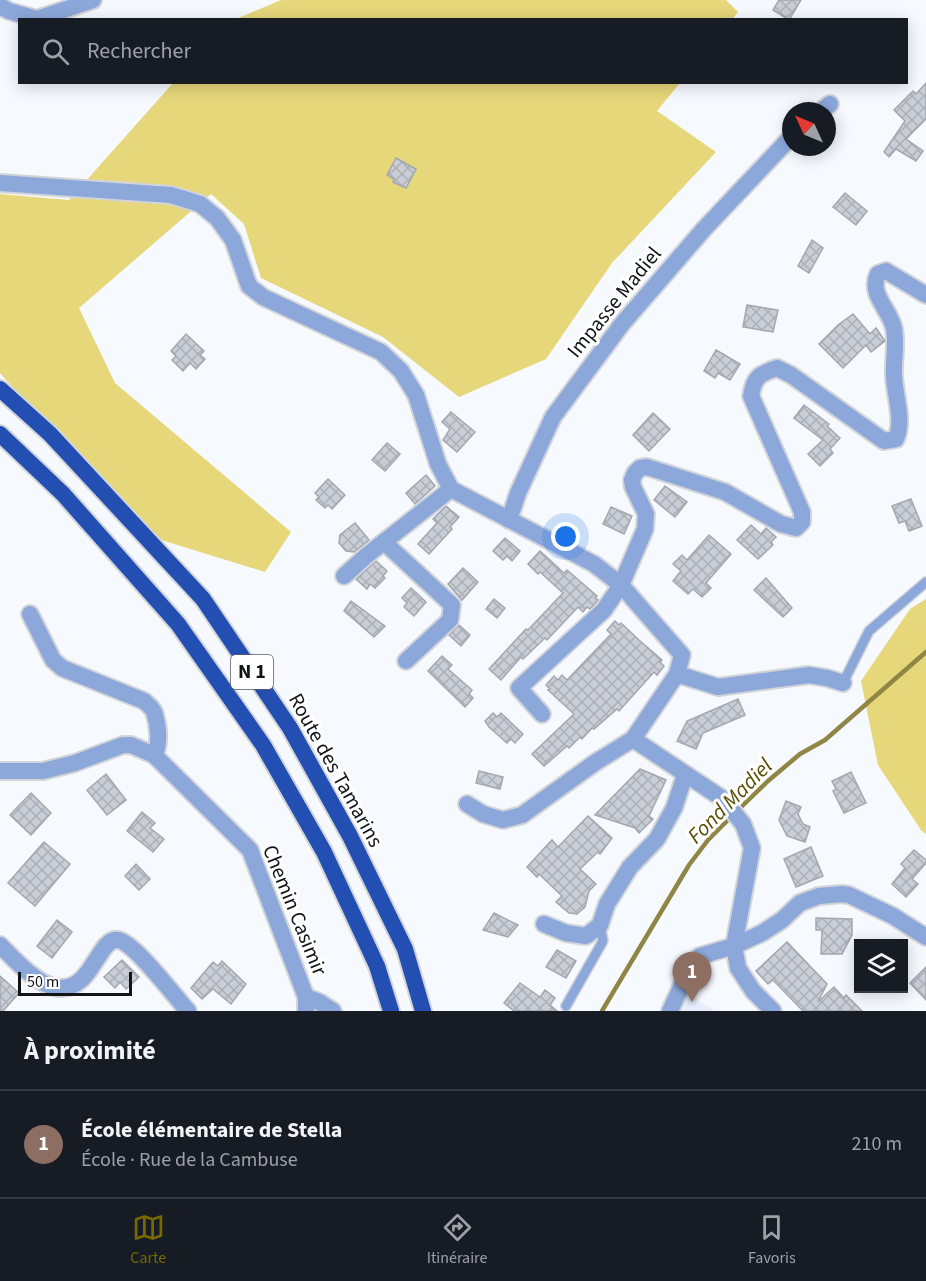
<!DOCTYPE html>
<html lang="fr">
<meta charset="utf-8">
<style>
body{margin:0;font-family:"Source Sans 3",sans-serif;background:#242831;color:#f1f3f6}
.controls{position:absolute;right:18px;bottom:18px;display:grid;overflow:hidden;border-radius:0px;box-shadow:0 3px 15px #0003}
.controls button{width:54px;height:54px;display:grid;place-items:center;padding:0;border:0;border-bottom:2px solid #363941;background:#171b24;color:#f1f3f6;font:30px sans-serif}
.compass{position:absolute;left:782px;top:102px;width:54px;height:54px;border-radius:50%;background:#171b24;box-shadow:0 3px 15px #0003;rotate:314deg}
.scale{position:absolute;left:18px;bottom:15px;width:114px;box-sizing:border-box;padding-left:6px;border:3px solid #121417;border-top:0;font-size:16px;line-height:21px;white-space:nowrap;color:#121417;-webkit-text-stroke:4px #fff;paint-order:stroke}
.you{position:absolute;left:566px;top:537px;width:21px;height:21px;margin:-15px;border:4px solid #fff;border-radius:50%;background:#1a73e8;box-shadow:0 0 0 9px #1a73e833}
.badge{display:grid;place-items:center;width:39px;height:39px;border-radius:50%;background:#776900;color:#fff;font-size:20px;font-weight:700}
.pin{position:absolute;translate:-50% -50px;filter:drop-shadow(0 2px 3px #0008)}
.pin::after{content:'';position:absolute;top:32px;width:21px;height:18px;background:inherit;clip-path:polygon(0 0,100% 0,50% 100%)}
.list{margin:0;padding:0;list-style:none}
h2{display:flex;justify-content:space-between;align-items:center;height:78px;margin:0;padding:0 24px;font-size:26px}
h2 small{font-size:20px;font-weight:400;color:#9ea1a6}
.list li{display:grid;grid-template-columns:39px 1fr auto;gap:18px;align-items:center;box-sizing:border-box;height:108px;padding:0 24px;border-top:2px solid #363941}
.list b{display:block;font-size:22px;white-space:nowrap}
.list p{margin:0;font-size:20px;white-space:nowrap;color:#9ea1a6}
.list em{font-size:20px;font-style:normal;color:#9ea1a6}
.icon{flex:none;width:33px;height:33px;fill:none;stroke:currentColor;stroke-width:2;stroke-linecap:round;stroke-linejoin:round}
.map{position:relative;flex:none;width:926px;height:1011px;overflow:hidden}
.search{position:absolute;background:#171b24;box-shadow:0 3px 15px #0003;left:18px;right:18px;top:18px;height:66px;display:flex;align-items:center;gap:15px;box-sizing:border-box;padding:0 21px;border-radius:0px;color:#9ea1a6;font-size:22px}
.sheet{height:186px;background:#171b24}
nav{display:flex;justify-content:space-around;align-items:center;box-sizing:border-box;height:84px;border-top:2px solid #363941;background:#171b24;font-size:16px;color:#9ea1a6}
nav a{display:grid;justify-items:center;gap:3px}
nav .on{color:#776900}
.map>svg:first-child{display:block}
.built{fill:#e7effe}
.green{fill:#e6d77b}
.lines{fill:none;stroke-linecap:round;stroke-linejoin:round}
.stream{stroke:#8f8544;stroke-width:4.5}
.building{fill:url(#building-cross-hatch);stroke:#a3a7af;stroke-width:1.5}
.service-casing{stroke:#d2d4d9;stroke-width:12}
.minor-casing{stroke:#d2d4d9;stroke-width:20}
.trunk-casing{stroke:#d2d4d9;stroke-width:20}
.service{stroke:#8ca7da;stroke-width:9}
.minor{stroke:#8ca7da;stroke-width:16}
.trunk{stroke:#224fb1;stroke-width:16}
.labels{text-anchor:middle;dominant-baseline:central;stroke-width:6;stroke-linejoin:round;paint-order:stroke}
.shield{fill:#fff;stroke:#595a5d;stroke-width:1.5}
.shield-label{font-size:20px;font-weight:bold;fill:#121417}
.street-label{font-size:21px;fill:#121417;stroke:#fff}
.water-label{font-size:22px;font-style:italic;fill:#584d00;stroke:#fff}
</style>
<div class="map">
<svg width="926" height="1011" viewBox="0 0 926 1011">
<defs>
<pattern id="building-cross-hatch" width="8" height="8" patternUnits="userSpaceOnUse" patternTransform="scale(1.5)"><rect width="8" height="8" fill="#c9cdd5"/><path d="M0 0l8 8M0 8l8-8" fill="none" stroke="#acafb6"/></pattern>
</defs>
<rect width="100%" height="100%" fill="#f6f9fe"/>
<path class="built" d="M688 994 715 1011H727H679Z"/>
<g class="green">
<path d="M281 0H726L738 12 732 20 236 19Z"/>
<path d="M173 83H680L657 111 716 152 612 263 546 359 459 397 383 337 261 278 244 224 211 194 79 308 115 383 291 532 265 572 145 535 0 373V194L69 200Z"/>
<path d="M926 599V834L921 830 878 765 861 681 910 609Z"/>
</g>
<g class="lines">
<g class="stream">
<path d="M738 810 768 781 800 754 825 740 926 652"/>
<path d="M602 1011 689 865 708 840 732 816"/>
</g>
</g>
<g class="building">
<path d="M779 0H801L789 20 773 10Z"/>
<path d="M926 83V119L906 139 923 151 916 161 896 149 889 157 884 152 905 121 894 110 913 91 916 94Z"/>
<path d="M396 158 416 169 406 188 393 182 394 179 387 175Z"/>
<path d="M845 193 867 211 856 225 833 207Z"/>
<path d="M812 240 823 248 809 273 798 266Z"/>
<path d="M747 305 778 310 773 332 743 327Z"/>
<path d="M853 314 870 334 876 328 885 341 871 352 866 345 843 368 819 344 838 325Z"/>
<path d="M186 334 204 351 200 355 205 359 196 369 190 363 183 371 172 360 176 356 171 351Z"/>
<path d="M716 350 740 364 730 380 718 373 715 378 704 371Z"/>
<path d="M804 405 829 424 827 426 840 438 830 449 833 453 820 466 808 454 823 440 794 418Z"/>
<path d="M451 412 475 432 457 452 443 440 450 429 442 422Z"/>
<path d="M653 413 670 429 649 451 633 435Z"/>
<path d="M387 443 400 454 385 471 372 460Z"/>
<path d="M426 475 435 486 415 504 406 493Z"/>
<path d="M328 479 345 495 332 509 328 505 325 508 316 500 319 497 315 493Z"/>
<path d="M665 486 687 502 675 517 654 500Z"/>
<path d="M911 499 922 526 909 531 905 521 899 523 892 506Z"/>
<path d="M446 506 459 517 450 527 452 529 429 554 418 544 437 523 433 519Z"/>
<path d="M611 507 632 516 624 534 603 524Z"/>
<path d="M355 523 369 540 354 552 346 551 339 543 340 535Z"/>
<path d="M751 525 761 534 766 528 776 537 771 542 773 545 758 559 737 540Z"/>
<path d="M709 535 731 554 706 583 711 588 702 597 693 589 688 594 673 581 681 571 673 564 682 555 687 560Z"/>
<path d="M505 538 520 551 512 561 507 556 503 560 493 551Z"/>
<path d="M540 551 564 573 567 570 597 596 595 598 598 600 590 609 587 607 583 612 578 607 547 640 545 638 523 659 521 657 501 680 489 669 526 629 528 630 563 593 540 572 538 574 528 564Z"/>
<path d="M376 561 387 571 383 576 385 578 375 588 370 584 367 589 356 579Z"/>
<path d="M463 568 478 582 462 600 448 584Z"/>
<path d="M766 578 792 608 783 617 754 590Z"/>
<path d="M411 588 426 602 414 616 404 607 407 603 402 598Z"/>
<path d="M494 599 505 608 497 618 486 609Z"/>
<path d="M351 601 385 626 374 637 344 611Z"/>
<path d="M615 621 619 625 621 623 639 640 662 660 660 662 664 666 657 675 654 672 619 711 617 709 594 729 592 728 582 739 580 737 569 748 567 746 544 766 532 754 574 714 548 690 550 689 546 685 554 676 558 680 562 675 567 680 611 634 607 630Z"/>
<path d="M459 625 470 635 461 646 449 635Z"/>
<path d="M442 656 452 665 448 669 472 690 469 694 473 698 465 707 428 671Z"/>
<path d="M738 699 745 715 703 733 696 749 677 741 687 721Z"/>
<path d="M493 713 497 717 501 713 523 734 515 743 511 739 507 743 489 727 485 721Z"/>
<path d="M640 769 666 780 649 816 653 819 639 833 635 828 595 815Z"/>
<path d="M479 771 503 777 500 789 476 783Z"/>
<path d="M851 772 866 803 844 813 833 791 836 789 832 781Z"/>
<path d="M106 774 126 800 107 815 87 790Z"/>
<path d="M31 793 51 813 31 835 10 815Z"/>
<path d="M786 801 801 807 798 814 803 824 810 827 805 842 787 836 779 820Z"/>
<path d="M142 812 155 823 150 828 164 839 153 852 127 831Z"/>
<path d="M588 816 612 838 600 854 598 852 580 869 596 884 589 891 585 907 577 914 569 913 556 902 562 896 539 874 537 877 527 867 552 840 558 847Z"/>
<path d="M44 842 70 864 35 906 8 883Z"/>
<path d="M811 847 823 876 796 887 784 859Z"/>
<path d="M914 850 926 860V863L912 879 918 884 906 897 892 884 905 868 901 864Z"/>
<path d="M136 864 150 879 139 890 125 876Z"/>
<path d="M494 913 518 925 508 937 483 930Z"/>
<path d="M816 918 852 919V935L842 954H821L822 930H816Z"/>
<path d="M57 920 72 932 52 958 37 946Z"/>
<path d="M787 942 827 984 818 1002 834 987 844 998 846 995 862 1011H803L773 980 768 984 756 971Z"/>
<path d="M557 950 576 961 566 978 546 967Z"/>
<path d="M122 960 139 977 126 989 120 982 115 988 104 977Z"/>
<path d="M222 961 246 984 231 1004 213 989 202 999 191 988 213 962 218 966Z"/>
<path d="M926 967V1000L910 983Z"/>
<path d="M0 976 19 993 3 1011H0Z"/>
<path d="M520 983 540 997 545 990 555 998 550 1005 557 1011H514L504 1003Z"/>
</g>
<g class="lines">
<defs>
<g id="service">
<path d="M843 683 869 631 926 582"/>
<path d="M566 1006 603 941 600 925"/>
</g>
<g id="minor">
<path d="M0 6 9 11 37 19 93 0"/>
<path d="M821 111 830 104"/>
<path d="M0 183 171 195 200 204 217 218 233 240 249 286 263 297 381 352 401 371 416 395 438 464 451 489 594 564 621 585 682 655 677 674"/>
<path d="M509 520 518 493 553 417 622 324 704 229 791 137"/>
<path d="M384 542 452 605 450 620 406 661"/>
<path d="M344 576 366 556 451 489"/>
<path d="M30 614 53 660 62 668 144 701C147 704 152 707 154 712 158 723 161 745 154 755L250 850 306 997V1011"/>
<path d="M542 714 519 688 604 610 621 585 645 529 646 514 633 487 632 480 635 473 640 468 647 467 725 492 781 524 796 528 802 522V512L751 396C754 377 759 374 777 368L791 375 884 441 896 439C904 420 895 397 894 376 893 361 897 344 894 329 891 310 868 295 878 274L886 271 926 295"/>
<path d="M633 739 723 799 743 824 752 848 734 946 738 968 753 991 773 1011"/>
<path d="M0 771H43L75 763 123 745H131L154 755"/>
<path d="M467 804 483 814 503 820 522 815 596 762 633 739 677 674 718 687 809 675 827 678 843 683"/>
<path d="M544 924 566 933 586 936 600 925 607 904 630 867 657 839 674 808 685 775"/>
<path d="M0 945C13 958 38 986 58 988 93 991 98 937 118 940 134 942 175 997 188 1011"/>
<path d="M306 997 319 1002 333 1011"/>
<path d="M670 1011 692 963 700 956 734 946 762 933 782 920 800 903 819 896 842 894 849 895 893 916 926 937"/>
</g>
<g id="trunk">
<path d="M0 389 50 434 203 599 290 728 350 836 405 949 423 1011"/>
<path d="M0 434 63 494 178 624 263 745 324 852 377 966 391 1011"/>
</g>
</defs>
<use href="#service" class="service-casing"/>
<use href="#minor" class="minor-casing"/>
<use href="#trunk" class="trunk-casing"/>
<use href="#service" class="service"/>
<use href="#minor" class="minor"/>
<use href="#trunk" class="trunk"/>
</g>
<g class="labels">
<rect class="shield" x="231" y="655" width="42" height="34" rx="4.5"/>
<g class="shield-label">
<text x="252" y="672">N 1</text>
</g>
<g class="street-label">
<text transform="translate(614 302) rotate(-51)">Impasse Madiel</text>
<text transform="translate(336 770) rotate(61)">Route des Tamarins</text>
<text transform="translate(295 910) rotate(68)">Chemin Casimir</text>
</g>
<g class="water-label">
<text transform="translate(730 801) rotate(-45)">Fond Madiel</text>
</g>
</g>
</svg>
<div class="controls">
<button><svg class="icon" aria-label="layers" viewBox="0 0 24 24"><path d="M12 4l9 5-9 5-9-5zM3 14l9 5 9-5"/></svg></button>
</div>
<svg class="compass" viewBox="-18 -18 36 36"><path d="M0-13l5 13h-10z" fill="#e53935"/><path d="M0 13l5-13h-10z" fill="#9ea1a6"/></svg>
<div class="scale">50 m</div>
<div class="you"></div>
<div class="pin badge" style="left:692px;top:1002px;background:#8d6e63">1</div>
<div class="search"><svg class="icon" aria-label="search" viewBox="0 0 24 24"><circle cx="10" cy="10" r="6"/><path d="M15 15l6 6"/></svg>Rechercher</div>
</div>
<section class="sheet">
<h2>À proximité<small></small></h2>
<ul class="list">
<li><span class="badge" style="background:#8d6e63">1</span><div><b>École élémentaire de Stella</b><p>École · Rue de la Cambuse</p></div><em>210 m</em></li>
</ul>
</section>
<nav>
<a class="on"><svg class="icon" aria-label="map" viewBox="0 0 24 24"><path d="M3 6l6-2 6 2 6-2v14l-6 2-6-2-6 2zM9 4v14M15 6v14"/></svg>Carte</a>
<a><svg class="icon" aria-label="directions" viewBox="0 0 24 24"><path d="M12 3l9 9-9 9-9-9zM9 14v-3h6M13 9l2 2-2 2"/></svg>Itinéraire</a>
<a><svg class="icon" aria-label="saved" viewBox="0 0 24 24"><path d="M7 4h10v16l-5-4-5 4z"/></svg>Favoris</a>
</nav>
